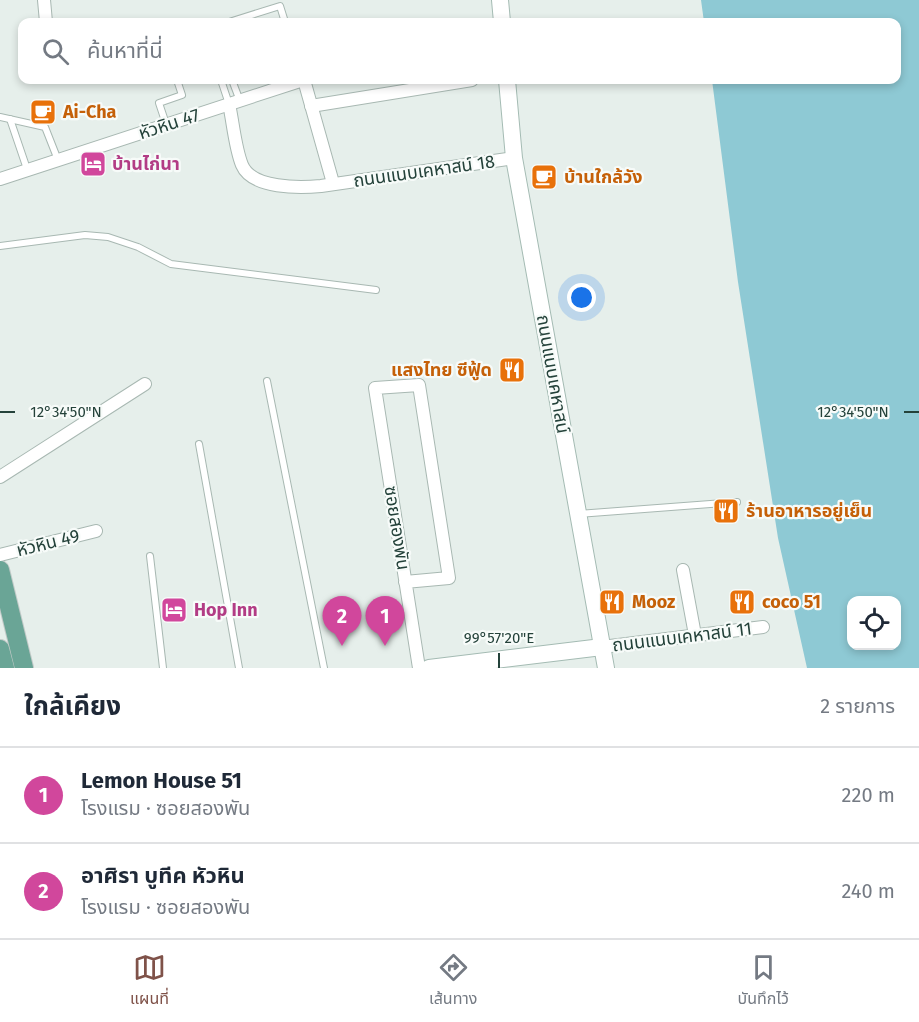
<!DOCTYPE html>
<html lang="th">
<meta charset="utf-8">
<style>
body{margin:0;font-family:"Fira Sans","Noto Sans Thai",sans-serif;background:#f2f2f3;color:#1f2937}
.controls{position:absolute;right:18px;bottom:18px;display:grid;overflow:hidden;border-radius:12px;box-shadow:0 3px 9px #0003}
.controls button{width:54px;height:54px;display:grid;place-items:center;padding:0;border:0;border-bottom:2px solid #e0e1e3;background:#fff;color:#1f2937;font:30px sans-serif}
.you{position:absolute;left:582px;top:298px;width:21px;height:21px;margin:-15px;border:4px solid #fff;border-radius:50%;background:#1a73e8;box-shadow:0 0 0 9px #1a73e833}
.badge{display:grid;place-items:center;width:39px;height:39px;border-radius:50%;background:#7f5249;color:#fff;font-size:20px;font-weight:700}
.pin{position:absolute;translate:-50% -50px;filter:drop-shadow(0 2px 3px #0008)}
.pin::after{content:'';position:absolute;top:32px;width:21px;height:18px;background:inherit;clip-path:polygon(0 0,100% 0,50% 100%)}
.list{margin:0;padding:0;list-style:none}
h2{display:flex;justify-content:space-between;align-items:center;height:78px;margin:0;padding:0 24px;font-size:26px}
h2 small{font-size:20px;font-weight:400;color:#747a83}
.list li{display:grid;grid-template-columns:39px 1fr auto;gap:18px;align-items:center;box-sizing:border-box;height:96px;padding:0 24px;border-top:2px solid #e0e1e3}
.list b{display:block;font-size:22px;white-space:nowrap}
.list p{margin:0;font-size:20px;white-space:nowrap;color:#747a83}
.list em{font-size:20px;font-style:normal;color:#747a83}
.icon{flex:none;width:33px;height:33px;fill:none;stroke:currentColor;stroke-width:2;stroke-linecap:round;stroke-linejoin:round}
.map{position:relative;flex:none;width:919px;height:668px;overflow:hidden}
.search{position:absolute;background:#fff;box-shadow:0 3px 9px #0003;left:18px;right:18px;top:18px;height:66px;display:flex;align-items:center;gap:15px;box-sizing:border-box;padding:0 21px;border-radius:12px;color:#747a83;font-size:22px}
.sheet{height:270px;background:#fff}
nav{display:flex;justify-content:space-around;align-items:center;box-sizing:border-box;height:84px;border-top:2px solid #e0e1e3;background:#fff;font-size:16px;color:#747a83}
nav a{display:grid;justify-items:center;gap:3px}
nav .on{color:#7f5249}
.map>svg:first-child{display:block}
.water{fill:#8ec9d4;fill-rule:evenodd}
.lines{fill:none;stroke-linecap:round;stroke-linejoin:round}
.lane-casing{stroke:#a8b8b2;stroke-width:8}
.street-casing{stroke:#a8b8b2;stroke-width:14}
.secondary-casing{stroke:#a4bbb3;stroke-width:18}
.primary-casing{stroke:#c2cac8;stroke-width:20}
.lane{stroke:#fff;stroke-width:6}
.street{stroke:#fff;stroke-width:12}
.secondary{stroke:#fff;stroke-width:16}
.primary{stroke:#6aa596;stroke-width:18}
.ticks{fill:none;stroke:#24423a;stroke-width:2}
.labels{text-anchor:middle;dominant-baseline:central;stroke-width:4.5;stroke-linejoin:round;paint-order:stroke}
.food-label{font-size:18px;font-weight:bold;fill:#c56008;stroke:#f7fbf9;text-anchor:start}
.street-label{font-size:18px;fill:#24423a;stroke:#f7fbf9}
.hotel-label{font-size:18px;font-weight:bold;fill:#b23c85;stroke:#f7fbf9;text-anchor:start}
.ticks-label{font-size:15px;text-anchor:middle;fill:#24423a;stroke:#f7fbf9;stroke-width:4.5;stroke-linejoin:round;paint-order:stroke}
</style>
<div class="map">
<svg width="919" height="668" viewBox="0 0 919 668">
<rect width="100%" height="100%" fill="#e6efeb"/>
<path class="water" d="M701 0H919V668H807L778 538 738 282 712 80H896V22H704ZM852 600H896V646H852Z"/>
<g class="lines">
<defs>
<g id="lane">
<path d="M229 22 280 6 285 22"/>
<path d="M221 80 229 104"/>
<path d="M232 80 240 101"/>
<path d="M0 117 45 127 58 160"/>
<path d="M10 119 27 169"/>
<path d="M166 124 159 103 182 95 177 80"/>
<path d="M0 246 85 235 108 237 138 247 171 264 376 290"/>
<path d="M267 381 324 668"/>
<path d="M199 444 239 668"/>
<path d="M578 514 737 502"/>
<path d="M150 556 163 668"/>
</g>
<g id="street">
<path d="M44 0 46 22"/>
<path d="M304 80 333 183"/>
<path d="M229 104C233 122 235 148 242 165 252 189 300 188 321 186L514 158"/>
<path d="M311 106 472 80"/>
<path d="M0 179 303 80"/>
<path d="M0 477 145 384"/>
<path d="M0 555 96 531"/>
<path d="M683 570 695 635"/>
<path d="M405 582 449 578 419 385 375 388 419 668"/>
<path d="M602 647 763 627"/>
</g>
<g id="secondary">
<path d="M500 0 502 22"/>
<path d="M507 80 514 158 606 668"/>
<path d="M429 668 602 647"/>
</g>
<g id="primary">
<path d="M0 570 24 668"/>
<path d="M0 649 5 668"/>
</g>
</defs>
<use href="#lane" class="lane-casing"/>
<use href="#street" class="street-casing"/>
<use href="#secondary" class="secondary-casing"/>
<use href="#primary" class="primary-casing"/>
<use href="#lane" class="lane"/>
<use href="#street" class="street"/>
<use href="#secondary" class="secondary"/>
<use href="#primary" class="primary"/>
</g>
<path class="ticks" d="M0 412H15M904 412H919M499 653V668"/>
<defs>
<symbol id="cafe-square" viewBox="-11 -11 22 22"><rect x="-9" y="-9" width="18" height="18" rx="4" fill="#e8710a" stroke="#f7fbf9"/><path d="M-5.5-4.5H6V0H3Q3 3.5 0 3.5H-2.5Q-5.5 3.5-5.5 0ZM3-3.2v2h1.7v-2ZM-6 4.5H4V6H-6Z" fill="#fff"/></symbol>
<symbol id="hotel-square" viewBox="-11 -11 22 22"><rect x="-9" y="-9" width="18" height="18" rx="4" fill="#d1479c" stroke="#f7fbf9"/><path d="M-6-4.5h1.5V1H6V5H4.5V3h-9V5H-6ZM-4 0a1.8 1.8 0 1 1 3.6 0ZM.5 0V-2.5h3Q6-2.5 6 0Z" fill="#fff"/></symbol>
<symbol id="restaurant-square" viewBox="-11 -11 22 22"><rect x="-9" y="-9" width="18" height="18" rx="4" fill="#e8710a" stroke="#f7fbf9"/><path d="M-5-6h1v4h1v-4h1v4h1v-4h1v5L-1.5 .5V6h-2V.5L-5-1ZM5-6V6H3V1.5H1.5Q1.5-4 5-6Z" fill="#fff"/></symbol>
</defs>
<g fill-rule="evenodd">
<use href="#cafe-square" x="28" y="97" width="30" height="30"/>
<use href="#hotel-square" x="78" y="149" width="30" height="30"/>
<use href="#cafe-square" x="529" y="162" width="30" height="30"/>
<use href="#restaurant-square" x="497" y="355" width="30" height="30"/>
<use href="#restaurant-square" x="711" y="496" width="30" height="30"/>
<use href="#restaurant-square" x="597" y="587" width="30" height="30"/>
<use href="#restaurant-square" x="727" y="587" width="30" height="30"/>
<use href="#hotel-square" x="159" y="595" width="30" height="30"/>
</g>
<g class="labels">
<g class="food-label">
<text x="63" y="112">Ai-Cha</text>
<text x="564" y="177">บ้านใกล้วัง</text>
<text x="492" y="370" text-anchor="end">แสงไทย ซีฟู้ด</text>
<text x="746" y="511">ร้านอาหารอยู่เย็น</text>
<text x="632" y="602">Mooz</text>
<text x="762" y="602">coco 51</text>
</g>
<g class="street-label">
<text transform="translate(169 124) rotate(-18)">หัวหิน 47</text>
<text transform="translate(424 171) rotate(-8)">ถนนแนบเคหาสน์ 18</text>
<text transform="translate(553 374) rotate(80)">ถนนแนบเคหาสน์</text>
<text transform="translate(397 528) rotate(81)">ซอยสองพัน</text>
<text transform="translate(48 543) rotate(-14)">หัวหิน 49</text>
<text transform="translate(682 637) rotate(-7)">ถนนแนบเคหาสน์ 11</text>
</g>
<g class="hotel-label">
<text x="112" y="164">บ้านไก่นา</text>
<text x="194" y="610">Hop Inn</text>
</g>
</g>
<g class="ticks-label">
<text x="66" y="417">12°34'50"N</text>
<text x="853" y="417">12°34'50"N</text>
<text x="499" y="643">99°57'20"E</text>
</g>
</svg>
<div class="controls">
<button><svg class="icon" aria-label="locate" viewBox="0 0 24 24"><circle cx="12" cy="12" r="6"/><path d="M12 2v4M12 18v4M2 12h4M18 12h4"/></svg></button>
</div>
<div class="you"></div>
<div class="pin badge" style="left:385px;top:646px;background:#d1479c">1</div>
<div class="pin badge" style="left:342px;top:646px;background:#d1479c">2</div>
<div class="search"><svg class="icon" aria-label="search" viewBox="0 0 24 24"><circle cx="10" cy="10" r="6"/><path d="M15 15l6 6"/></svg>ค้นหาที่นี่</div>
</div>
<section class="sheet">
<h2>ใกล้เคียง<small>2 รายการ</small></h2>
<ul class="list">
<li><span class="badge" style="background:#d1479c">1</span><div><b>Lemon House 51</b><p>โรงแรม · ซอยสองพัน</p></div><em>220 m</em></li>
<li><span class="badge" style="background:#d1479c">2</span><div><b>อาศิรา บูทีค หัวหิน</b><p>โรงแรม · ซอยสองพัน</p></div><em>240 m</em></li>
</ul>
</section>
<nav>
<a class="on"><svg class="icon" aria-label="map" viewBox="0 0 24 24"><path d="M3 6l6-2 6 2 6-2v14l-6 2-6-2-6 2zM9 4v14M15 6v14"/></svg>แผนที่</a>
<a><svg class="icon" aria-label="directions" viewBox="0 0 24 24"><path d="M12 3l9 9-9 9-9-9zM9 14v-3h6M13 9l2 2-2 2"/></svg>เส้นทาง</a>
<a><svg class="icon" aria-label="saved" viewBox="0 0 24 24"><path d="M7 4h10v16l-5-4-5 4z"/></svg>บันทึกไว้</a>
</nav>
